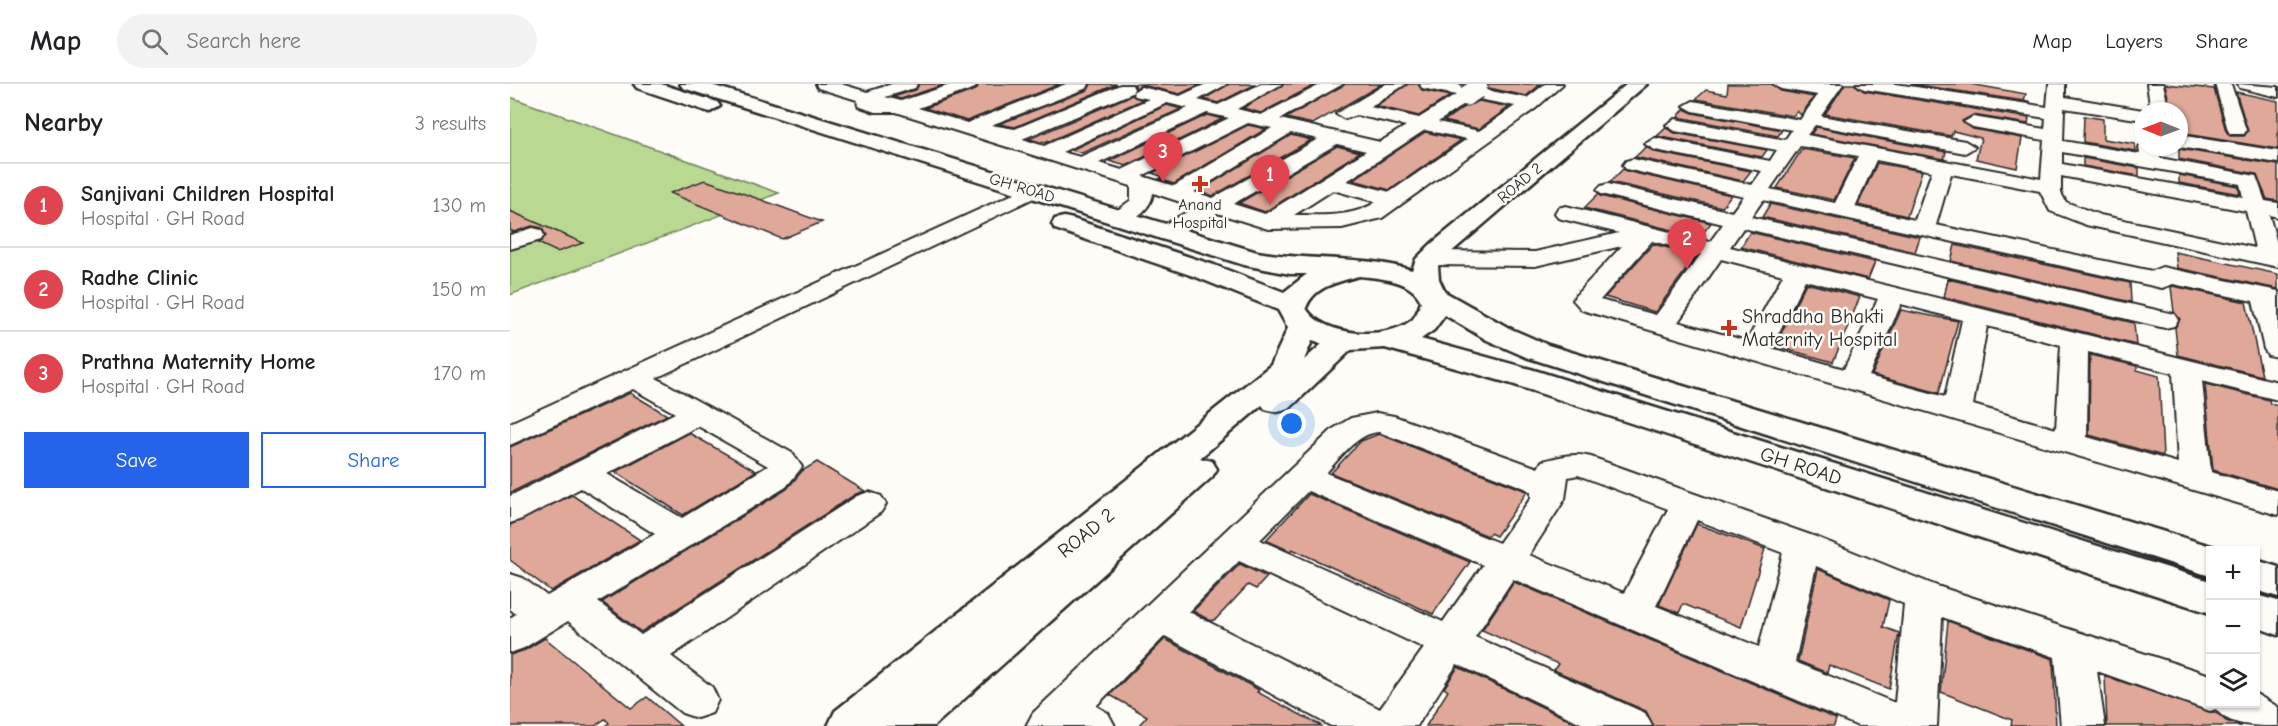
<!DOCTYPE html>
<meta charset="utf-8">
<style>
body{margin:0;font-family:"Comic Neue",sans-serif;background:#f2f2f2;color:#202124}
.controls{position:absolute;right:18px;bottom:18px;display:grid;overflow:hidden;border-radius:0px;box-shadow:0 2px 4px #0004}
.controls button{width:54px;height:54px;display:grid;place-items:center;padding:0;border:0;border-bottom:2px solid #e0e0e0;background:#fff;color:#202124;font:30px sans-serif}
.compass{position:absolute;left:1624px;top:18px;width:54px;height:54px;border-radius:50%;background:#fff;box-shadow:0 2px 4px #0004;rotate:271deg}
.you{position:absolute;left:782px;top:340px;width:21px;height:21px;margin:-15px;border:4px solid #fff;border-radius:50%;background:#1a73e8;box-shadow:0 0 0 9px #1a73e833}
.badge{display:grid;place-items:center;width:39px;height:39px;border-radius:50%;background:#2563eb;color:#fff;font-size:20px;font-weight:700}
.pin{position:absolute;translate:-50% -50px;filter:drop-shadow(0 2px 3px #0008)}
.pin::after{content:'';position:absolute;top:32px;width:21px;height:18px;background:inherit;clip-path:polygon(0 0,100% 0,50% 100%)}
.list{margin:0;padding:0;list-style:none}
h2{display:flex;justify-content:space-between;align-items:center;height:78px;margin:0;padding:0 24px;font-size:26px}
h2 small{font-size:20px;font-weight:400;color:#757577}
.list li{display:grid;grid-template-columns:39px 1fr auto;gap:18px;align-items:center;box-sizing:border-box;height:84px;padding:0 24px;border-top:2px solid #e0e0e0}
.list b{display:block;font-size:22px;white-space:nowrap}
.list p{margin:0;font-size:20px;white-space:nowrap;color:#757577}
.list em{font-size:20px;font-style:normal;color:#757577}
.actions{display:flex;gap:12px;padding:18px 24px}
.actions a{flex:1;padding:14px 0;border:2px solid #2563eb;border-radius:0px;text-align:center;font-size:21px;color:#2563eb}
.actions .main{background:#2563eb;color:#fff}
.icon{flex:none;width:33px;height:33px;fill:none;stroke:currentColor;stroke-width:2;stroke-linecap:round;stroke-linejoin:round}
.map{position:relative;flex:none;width:1768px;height:642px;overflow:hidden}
header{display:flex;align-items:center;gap:36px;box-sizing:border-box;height:84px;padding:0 30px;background:#fff;border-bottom:2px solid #e0e0e0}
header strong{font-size:28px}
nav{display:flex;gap:33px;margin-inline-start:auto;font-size:21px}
.search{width:420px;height:54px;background:#f2f2f2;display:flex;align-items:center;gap:15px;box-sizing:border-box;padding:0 21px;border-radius:33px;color:#757577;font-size:22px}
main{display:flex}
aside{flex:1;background:#fff}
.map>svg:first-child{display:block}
.green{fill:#b9d992;stroke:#72825e;stroke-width:1.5}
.building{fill:#e0a898;stroke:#2b2b2b;stroke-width:1.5}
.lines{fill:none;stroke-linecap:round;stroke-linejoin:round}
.street-casing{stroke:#2b2b2b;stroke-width:4}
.secondary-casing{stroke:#2b2b2b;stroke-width:5}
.street{fill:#fdfcf7;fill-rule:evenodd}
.secondary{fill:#fdfcf7;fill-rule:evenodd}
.street-bridge-casing{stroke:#2b2b2b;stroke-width:22;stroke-linecap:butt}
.street-bridge{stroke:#fdfcf7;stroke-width:19}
.poi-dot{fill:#c8321e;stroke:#fdfcf7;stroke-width:2}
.labels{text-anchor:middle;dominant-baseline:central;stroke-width:5;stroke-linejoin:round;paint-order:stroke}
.far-street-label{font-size:16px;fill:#2b2b2b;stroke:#fdfcf7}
.far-poi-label{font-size:16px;fill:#2b2b2b;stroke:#fdfcf7}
.poi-label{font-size:20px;fill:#2b2b2b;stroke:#fdfcf7;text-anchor:start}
.street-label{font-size:20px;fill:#2b2b2b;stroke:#fdfcf7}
</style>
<header>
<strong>Map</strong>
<div class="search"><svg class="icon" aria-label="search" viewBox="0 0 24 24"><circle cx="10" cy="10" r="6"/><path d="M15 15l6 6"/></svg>Search here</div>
<nav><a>Map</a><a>Layers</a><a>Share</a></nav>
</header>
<main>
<aside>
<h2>Nearby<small>3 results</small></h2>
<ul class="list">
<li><span class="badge" style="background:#e0444e">1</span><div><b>Sanjivani Children Hospital</b><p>Hospital · GH Road</p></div><em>130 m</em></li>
<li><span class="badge" style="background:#e0444e">2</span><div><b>Radhe Clinic</b><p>Hospital · GH Road</p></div><em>150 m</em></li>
<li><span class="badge" style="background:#e0444e">3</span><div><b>Prathna Maternity Home</b><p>Hospital · GH Road</p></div><em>170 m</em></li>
</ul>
<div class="actions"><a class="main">Save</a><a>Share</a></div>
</aside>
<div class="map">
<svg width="1768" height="642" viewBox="0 0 1768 642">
<rect width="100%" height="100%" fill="#fdfcf7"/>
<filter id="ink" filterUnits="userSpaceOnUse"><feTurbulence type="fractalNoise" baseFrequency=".0167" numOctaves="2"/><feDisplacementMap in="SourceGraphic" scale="12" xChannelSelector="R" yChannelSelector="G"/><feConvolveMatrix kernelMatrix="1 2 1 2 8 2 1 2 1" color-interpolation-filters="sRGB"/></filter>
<g filter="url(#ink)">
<path class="green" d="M0 13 269 109 0 211Z"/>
<g class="building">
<path d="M409 0H436L391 15 383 13 406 6Z"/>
<path d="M469 0H550L457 37 415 24 466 6Z"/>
<path d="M581 0H607L505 43 489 40 578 6Z"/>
<path d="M624 0H691L670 10 632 1 626 4Z"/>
<path d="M719 0H746L708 19 694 15Z"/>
<path d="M774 0H807L751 29 733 24Z"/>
<path d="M835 0H872L803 40 776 34Z"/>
<path d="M898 0H908L912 6 940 12 909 32 866 22Z"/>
<path d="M977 0H1031L1016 12 979 4Z"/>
<path d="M1218 0H1261L1271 7 1304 13 1291 31 1287 27 1283 32 1186 15 1196 6 1217 10Z"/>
<path d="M1335 0H1344L1354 7 1519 34 1518 40 1463 31 1452 37 1463 45 1512 54 1507 84 1466 75 1471 54 1443 47 1441 52 1315 30Z"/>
<path d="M1401 0H1460L1516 10 1514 16 1521 18Z"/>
<path d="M1655 0 1704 5 1716 47 1720 52H1734L1738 47 1726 8 1768 17V65L1669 49V27H1661Z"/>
<path d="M622 11 632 16 535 59 519 55Z"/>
<path d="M969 17 999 23 969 45 934 37 954 23Z"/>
<path d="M657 21 671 25 572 69 561 66Z"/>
<path d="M1174 25 1183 29 1272 46 1268 52 1168 33Z"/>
<path d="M697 31 712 35 616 82 599 77Z"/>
<path d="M1574 32 1593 35V55L1625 60 1626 67 1573 58Z"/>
<path d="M738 41 756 45 664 100 649 95 654 93 642 89Z"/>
<path d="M1306 43 1436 68 1434 75 1301 50Z"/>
<path d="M1156 44 1165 49 1257 66 1252 73 1147 52Z"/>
<path d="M915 48 951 56 880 106 843 96Z"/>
<path d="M781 51 801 56 703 112 689 107Z"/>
<path d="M827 62 850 68 755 128 729 119Z"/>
<path d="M1136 63 1145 68 1241 87 1233 97 1125 73Z"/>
<path d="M1292 65 1345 74 1324 116 1267 104Z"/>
<path d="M1669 65 1768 81V117L1757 115 1746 90 1669 75Z"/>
<path d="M1573 74 1629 84V92L1573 82Z"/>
<path d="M1367 79 1412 87 1397 132 1348 121Z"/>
<path d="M1113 85 1116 87 1221 111 1212 123 1100 98Z"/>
<path d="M1669 91 1728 102 1730 110 1669 99Z"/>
<path d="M195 96 263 120 312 138 272 155 160 109Z"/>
<path d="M1088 110 1090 112 1201 139 1190 153 1074 124Z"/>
<path d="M1260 120 1410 153 1405 168 1252 133Z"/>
<path d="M0 127 73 159 47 168 28 159 36 152 32 144 22 142 4 148 0 146Z"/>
<path d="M1240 148 1365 178 1358 195 1231 163Z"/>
<path d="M1143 160 1187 171 1145 228 1095 213Z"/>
<path d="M1445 161 1620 199 1621 218 1441 177Z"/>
<path d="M1665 168 1768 190V205L1667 184Z"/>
<path d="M1438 195 1624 239 1626 261 1434 213Z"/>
<path d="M1296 199 1350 213 1323 278 1265 262Z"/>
<path d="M1663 202 1736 218 1752 292 1668 271 1665 244 1670 235 1664 228 1661 203Z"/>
<path d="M1391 226 1448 237 1429 309 1362 291Z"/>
<path d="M1580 271 1627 282V286L1649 292 1653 372 1579 351Z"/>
<path d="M1695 300 1759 316 1760 320 1768 322V405L1703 386Z"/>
<path d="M120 309 157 331 0 409V363Z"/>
<path d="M179 349 246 387 173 431 105 388Z"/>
<path d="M869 350 1014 406 1017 408 986 452 980 449 978 452 821 389 851 357Z"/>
<path d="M307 378 355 407 346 410 131 548 92 518 277 405 292 387Z"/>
<path d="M799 410 960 478 923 530 782 465 780 467 756 456Z"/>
<path d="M62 411 130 456 41 507 0 476V441Z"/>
<path d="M1187 440 1255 465 1231 543 1173 520 1169 529 1149 521Z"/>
<path d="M730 480 757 493 746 505 738 501 706 535 701 537 683 527Z"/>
<path d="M1308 485 1379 516 1373 543 1389 549 1379 605 1319 581 1317 589 1288 577Z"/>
<path d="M1004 498 1326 635 1324 642H1144L1136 627 1044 586 1048 580 972 546Z"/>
<path d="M1438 537 1543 575 1546 642H1501L1502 636 1431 608Z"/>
<path d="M35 554 121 624 137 613 171 642H95L99 639 95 635 85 642H0V571L15 566Z"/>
<path d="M655 555 749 606 747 608 812 642H628L637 632 600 611Z"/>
<path d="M948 583 1072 642H916L938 607 934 604Z"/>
<path d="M1595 592 1708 630 1716 637 1732 642H1597Z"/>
</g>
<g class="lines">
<defs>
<g id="street">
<path d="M306 0H331L357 8 382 0H407L405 4 375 13 391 17 443 0H467L465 4 408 24 457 39 556 0H579L577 4 481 41 505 45 610 1H622L624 5 622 9 512 55 534 62 639 15 625 12 623 8 631 3 670 12 696 0H717L688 16 708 21 751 0H772L727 25 751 31 812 0H833L770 35 870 58 896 42 846 31 835 35 826 30 876 0H896L860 23 909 34 946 11 912 4 910 0H944L1017 14 1035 0H1053L1026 24 872 134 832 144 758 145 707 129 656 156 648 154 645 149 648 144 686 123 643 109C641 127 618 143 600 139L597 134 621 116V102L386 28H365L348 22 347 16 308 4ZM963 14 1005 22 969 47 928 38ZM657 19 678 24 570 73 552 68ZM697 29 719 34 612 86 589 79ZM738 39 762 44 664 102 632 92ZM915 46 957 55 880 108 837 97ZM781 49 808 55 703 114 684 108ZM827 60 856 67 755 130 723 120ZM823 106 866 118C842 134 812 131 784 131Z"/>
<path d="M1263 0H1333L1311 32 1455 57 1465 63 1455 69 1305 41 1297 51 1531 95 1534 56 1463 43 1454 38 1463 33 1535 45 1536 34 1354 5 1346 0H1386L1537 23 1539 0H1555V13L1639 27H1633V36L1554 24 1553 57 1630 70 1629 63 1633 59V63H1649L1650 74 1746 92 1755 117 1768 119V133L1759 131 1768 163V183L1576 141 1540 127 1530 107 1441 90 1426 141 1642 187 1652 183 1768 207V273L1758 271 1754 265 1743 217 1663 200 1652 204 1253 116 1241 133 1655 228 1664 230 1668 236 1664 242 1655 244 1233 144 1220 163 1768 298V316L1692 297 1701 388 1768 407V431L1072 226 1063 216 1065 212 1112 162 1025 182 921 181 913 179 909 174 913 169 921 167 1025 168 1109 149 1048 134 1045 129 1048 124 1056 122 1200 158 1213 140 1091 110 1087 106 1091 102 1098 100 1222 128 1234 112 1116 85 1113 81 1116 77 1123 75 1242 101 1252 87 1145 66 1135 60 1145 54 1260 77 1267 66 1165 47 1156 41 1165 35 1275 56 1282 46 1183 27 1174 22 1183 17 1290 36 1308 11 1271 5ZM1290 62 1348 72 1325 119 1260 105ZM1552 68 1730 100 1733 113 1552 80ZM1366 76 1422 87 1405 136 1345 123ZM1551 92 1736 127 1745 164 1590 131 1556 118 1551 109ZM1142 157 1191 170 1146 231 1090 216ZM1211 175 1273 191 1237 257 1168 238ZM1295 196 1368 215 1334 285 1261 264ZM1391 220 1452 236 1435 313 1359 292ZM1477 242 1551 261 1546 345 1463 321ZM1578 268 1663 289 1668 379 1577 353Z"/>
<path d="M1637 0H1653L1659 27H1641Z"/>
<path d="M1705 0H1721L1736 46 1734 50H1720L1718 46Z"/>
<path d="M1728 0 1768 3V13L1730 4Z"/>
<path d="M1669 51 1768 67V79L1669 63Z"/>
<path d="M523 101 530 103 534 107 530 111 146 294 282 369 292 383 276 403 88 518 131 551 347 412 359 408 371 412 376 420 371 428 161 572 202 603 208 616 202 629 187 634 172 629 58 537 14 564 0 569V534L6 530 0 525V490L13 494 37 512 145 450 71 404 12 435 0 439V412L165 329 123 305 0 361V339ZM188 342 258 382 172 434 97 390Z"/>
<path d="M23 144 31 146 34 151 31 156 0 165V151Z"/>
<path d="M867 329 884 332 1028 384 1032 377C1049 373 1065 368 1081 373L1306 453 1427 502 1700 591V620H1746V610L1768 623V642C1746 642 1717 642 1706 625L1700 627 1587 587 1595 642H1551L1545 573 1432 533 1427 642H1348L1003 495 965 553 1135 629 1142 642H1077L947 580 907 642H821L655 552 586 622 598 629 605 642H516L523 629 823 345 841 334ZM869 348 1015 404 1021 408V414L989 459 816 389C830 374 847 349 869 348ZM1068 391 1158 425 1114 509 1019 471 1055 415 1058 393ZM798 407 973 481 933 538 750 456ZM1187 436 1273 469 1249 563 1146 522ZM729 477 914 564 870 625 679 528ZM1306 482 1394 520 1385 619 1285 578Z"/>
</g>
<g id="secondary">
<path d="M124 0H151L207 18 210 22 200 28 193 26 127 4Z"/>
<path d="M170 0H198L747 168C799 177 851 171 902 186L906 175 921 160 1117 0H1137L939 170 928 182 929 195 935 208 999 244 1038 261 1714 466H1700V492L1016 273 977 256 935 231 924 246 911 255 1024 286 1700 497V529L1002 300 875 264 841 266 779 325 767 328 755 325 752 321 690 374 702 377 707 385 702 393 424 642H318L325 627 761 281 778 244 768 226 686 193 545 145 542 140 545 135 554 133 563 135 704 181 774 208 797 190H780L734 181 173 4ZM849 192C869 194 903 196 911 218 909 224 907 230 903 235 879 257 812 253 796 224 804 202 828 198 849 192ZM802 257 812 260 794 276Z"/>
<path d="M1746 476 1768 483V513L1746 506Z"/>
<path d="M1746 511 1768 517V551L1746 543Z"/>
</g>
</defs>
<use href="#street" class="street-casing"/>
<use href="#secondary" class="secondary-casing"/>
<use href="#street" class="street"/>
<use href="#secondary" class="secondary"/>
<defs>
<path id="street-bridge" d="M956 12 967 5"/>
</defs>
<use href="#street-bridge" class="street-bridge-casing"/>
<use href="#street-bridge" class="street-bridge"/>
</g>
</g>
<g class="poi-dot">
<path d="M687 91h6v6h6v6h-6v6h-6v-6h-6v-6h6z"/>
<path d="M1216 235h6v6h6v6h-6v6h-6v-6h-6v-6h6z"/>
</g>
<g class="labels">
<g class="far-street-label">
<text transform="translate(1010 99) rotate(-40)">ROAD 2</text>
<text transform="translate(512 104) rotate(17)">GH ROAD</text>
</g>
<g class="far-poi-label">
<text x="690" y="121">Anand<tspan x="690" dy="18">Hospital</tspan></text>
</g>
<g class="poi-label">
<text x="1232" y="232">Shraddha Bhakti<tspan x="1232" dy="23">Maternity Hospital</tspan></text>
</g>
<g class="street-label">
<text transform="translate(1291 382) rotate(18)">GH ROAD</text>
<text transform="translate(576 449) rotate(-39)">ROAD 2</text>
</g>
</g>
</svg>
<div class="controls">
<button>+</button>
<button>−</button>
<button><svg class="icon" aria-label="layers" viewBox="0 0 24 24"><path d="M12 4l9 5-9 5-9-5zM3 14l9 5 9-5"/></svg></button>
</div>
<svg class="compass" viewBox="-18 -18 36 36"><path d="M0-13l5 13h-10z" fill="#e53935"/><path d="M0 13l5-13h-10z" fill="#757577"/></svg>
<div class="you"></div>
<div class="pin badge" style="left:760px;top:121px;background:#e0444e">1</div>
<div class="pin badge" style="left:1177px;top:185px;background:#e0444e">2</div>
<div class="pin badge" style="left:653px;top:98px;background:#e0444e">3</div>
</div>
</main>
